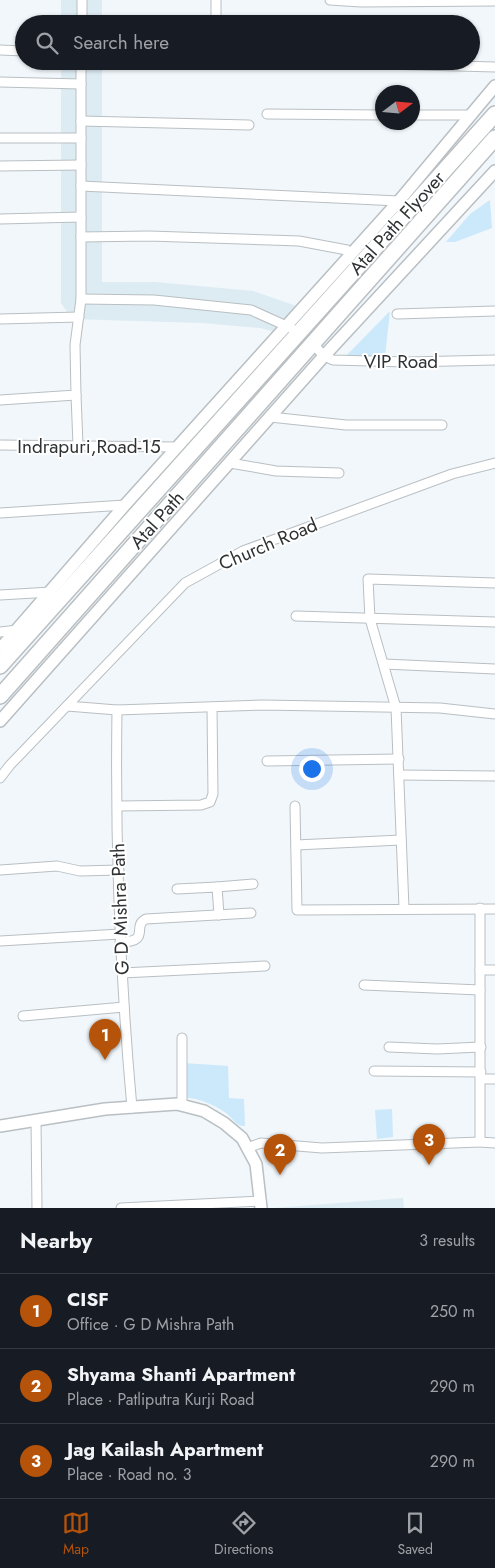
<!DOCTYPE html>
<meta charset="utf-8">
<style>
body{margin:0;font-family:Jost,sans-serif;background:#20242c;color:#f1f3f6}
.compass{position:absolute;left:375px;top:85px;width:45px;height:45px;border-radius:50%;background:#171b24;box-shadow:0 1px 4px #0004;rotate:74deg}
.you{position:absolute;left:311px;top:768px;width:18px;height:18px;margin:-12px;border:4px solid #fff;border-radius:50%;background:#1a73e8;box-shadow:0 0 0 8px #1a73e833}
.badge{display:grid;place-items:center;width:32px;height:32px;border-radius:50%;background:#b45309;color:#fff;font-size:16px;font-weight:700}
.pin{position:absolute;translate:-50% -41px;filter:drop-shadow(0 1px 2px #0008)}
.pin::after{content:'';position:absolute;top:26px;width:18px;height:15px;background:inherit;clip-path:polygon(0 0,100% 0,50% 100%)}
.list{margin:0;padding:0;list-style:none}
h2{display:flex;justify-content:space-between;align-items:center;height:65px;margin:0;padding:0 20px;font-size:21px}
h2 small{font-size:16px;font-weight:400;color:#9ea1a6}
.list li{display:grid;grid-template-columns:32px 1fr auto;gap:15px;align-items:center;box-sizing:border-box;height:75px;padding:0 20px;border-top:1px solid #363941}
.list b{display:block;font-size:19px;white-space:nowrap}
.list p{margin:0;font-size:16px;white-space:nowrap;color:#9ea1a6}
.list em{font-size:16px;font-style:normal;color:#9ea1a6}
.icon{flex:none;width:28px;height:28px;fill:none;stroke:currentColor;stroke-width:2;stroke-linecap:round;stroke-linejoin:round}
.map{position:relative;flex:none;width:495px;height:1208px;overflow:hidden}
.search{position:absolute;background:#171b24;box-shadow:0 1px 4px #0004;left:15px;right:15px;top:15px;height:55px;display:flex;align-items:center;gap:12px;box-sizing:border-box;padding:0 18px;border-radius:28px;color:#9ea1a6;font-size:19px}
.sheet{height:290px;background:#171b24}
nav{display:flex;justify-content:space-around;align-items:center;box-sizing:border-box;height:70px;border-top:1px solid #363941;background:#171b24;font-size:14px;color:#9ea1a6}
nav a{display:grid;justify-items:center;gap:2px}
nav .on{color:#b45309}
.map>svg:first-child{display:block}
.built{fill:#ddebf3}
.green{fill:#cbe9fa}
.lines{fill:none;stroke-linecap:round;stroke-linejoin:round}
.minor-casing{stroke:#b9bfc2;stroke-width:11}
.tertiary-casing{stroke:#b9bfc2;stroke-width:14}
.primary-casing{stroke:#b9bfc2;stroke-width:18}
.minor{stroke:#fff;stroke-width:9}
.tertiary{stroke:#fff;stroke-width:11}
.primary{stroke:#fff;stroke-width:15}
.labels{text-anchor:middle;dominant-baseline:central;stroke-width:4;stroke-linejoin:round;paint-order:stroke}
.street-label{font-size:19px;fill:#2f3233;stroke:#fff}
</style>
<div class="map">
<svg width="495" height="1208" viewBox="0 0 495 1208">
<rect width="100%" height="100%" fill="#f1f7fb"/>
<g class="built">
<rect x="61" y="0" width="41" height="24"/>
<path d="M61 61H102V282H155L253 291 302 308 276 332 260 328 203 323 72 319 61 303Z"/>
<path d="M403 1198 404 1208H274Z"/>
</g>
<g class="green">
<path d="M490 200 492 228 455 242H446L470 214Z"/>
<path d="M390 311 385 356H346Z"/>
<path d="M184 1063 228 1066 229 1098 244 1099 245 1126C236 1127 233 1118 226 1113 213 1104 200 1099 184 1097Z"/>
<path d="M392 1109 393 1137 377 1139 375 1110Z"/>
</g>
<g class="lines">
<defs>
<g id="minor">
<path d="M216 0V24"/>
<path d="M330 0 361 2 495 1"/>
<path d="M82 24V0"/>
<path d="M0 50 24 51"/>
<path d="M109 61 217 64 347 63 495 67"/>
<path d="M0 82 81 84"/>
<path d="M267 114 382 115"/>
<path d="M412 115H472"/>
<path d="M81 121 249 125"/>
<path d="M0 138H81"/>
<path d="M0 166 81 165"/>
<path d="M81 186 399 201"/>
<path d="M0 219 81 217"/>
<path d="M81 237 149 236 299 241 347 250 351 253"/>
<path d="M81 299 154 300 251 310 291 328"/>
<path d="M397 314 495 311"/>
<path d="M0 319 79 317"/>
<path d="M314 345 324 356 333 360 407 362 495 360"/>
<path d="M76 395 78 445"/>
<path d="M0 400 76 395 75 345 81 299V61"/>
<path d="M270 417 346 425H442"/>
<path d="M0 445 178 447"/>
<path d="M230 463 276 471 339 473"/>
<path d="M0 513 125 505"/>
<path d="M0 595 51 592"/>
<path d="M296 616 495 622"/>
<path d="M0 632 17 630"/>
<path d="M384 664 495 669"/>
<path d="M67 706 117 710 262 705 440 708 495 714"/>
<path d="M117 710C115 843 120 976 132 1108"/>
<path d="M267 761 399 759"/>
<path d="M399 775 495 776"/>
<path d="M0 778 10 765 185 583 243 551 452 474 495 463"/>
<path d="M118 806 201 805 210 802 213 794 212 707"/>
<path d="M295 806 297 910 495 909"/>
<path d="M296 845 401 840"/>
<path d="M0 870 57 866 80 871 119 870"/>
<path d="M217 887 253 884"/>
<path d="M177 889 217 887 219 915"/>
<path d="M404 908 396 708 370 619 368 579 495 583"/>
<path d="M0 941 120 934"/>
<path d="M120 942C152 942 131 926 146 919L251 913"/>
<path d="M480 970H495"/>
<path d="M122 973 265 966"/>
<path d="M364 985 480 990"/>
<path d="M23 1016 124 1007"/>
<path d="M182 1038V1105"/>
<path d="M389 1047 437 1049 481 1047"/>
<path d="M374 1071 481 1072"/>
<path d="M481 1079H495"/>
<path d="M36 1120 37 1208"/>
<path d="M480 1142 495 1143"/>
<path d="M247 1148 261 1143 322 1148 480 1142V908"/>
<path d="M121 1208 261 1201"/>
</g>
<g id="tertiary">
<path d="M0 649 125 505 399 201 495 86"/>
<path d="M0 721 324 356 495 171"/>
<path d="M0 1126 105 1109 177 1104 204 1111 224 1123 242 1138 256 1164 261 1208"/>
</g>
<g id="primary">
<path d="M0 666 495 114"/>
<path d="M0 696 495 138"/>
</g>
</defs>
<use href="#minor" class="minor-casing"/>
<use href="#tertiary" class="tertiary-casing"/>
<use href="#primary" class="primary-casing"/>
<use href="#minor" class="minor"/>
<use href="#tertiary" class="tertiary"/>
<use href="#primary" class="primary"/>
</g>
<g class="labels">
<g class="street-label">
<text transform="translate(397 223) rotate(-48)">Atal Path Flyover</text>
<text x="401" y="361">VIP Road</text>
<text x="89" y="446">Indrapuri,Road-15</text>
<text transform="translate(157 520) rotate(-48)">Atal Path</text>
<text transform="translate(268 544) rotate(-23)">Church Road</text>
<text transform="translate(120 909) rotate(-92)">G D Mishra Path</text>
</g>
</g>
</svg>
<svg class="compass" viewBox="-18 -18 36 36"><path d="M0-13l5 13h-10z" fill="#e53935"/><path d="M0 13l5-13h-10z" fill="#9ea1a6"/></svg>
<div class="you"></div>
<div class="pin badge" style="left:105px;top:1060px">1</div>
<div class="pin badge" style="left:280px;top:1175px">2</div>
<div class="pin badge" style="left:429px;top:1165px">3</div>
<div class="search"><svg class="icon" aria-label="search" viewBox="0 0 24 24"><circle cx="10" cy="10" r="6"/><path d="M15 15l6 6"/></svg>Search here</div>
</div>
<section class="sheet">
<h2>Nearby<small>3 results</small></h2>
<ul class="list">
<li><span class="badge">1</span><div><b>CISF</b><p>Office · G D Mishra Path</p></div><em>250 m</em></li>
<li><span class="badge">2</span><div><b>Shyama Shanti Apartment</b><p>Place · Patliputra Kurji Road</p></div><em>290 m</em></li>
<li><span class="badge">3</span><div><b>Jag Kailash Apartment</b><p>Place · Road no. 3</p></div><em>290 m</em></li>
</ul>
</section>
<nav>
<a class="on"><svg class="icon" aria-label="map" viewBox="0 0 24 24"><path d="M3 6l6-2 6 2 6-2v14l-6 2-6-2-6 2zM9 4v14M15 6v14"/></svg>Map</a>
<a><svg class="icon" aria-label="directions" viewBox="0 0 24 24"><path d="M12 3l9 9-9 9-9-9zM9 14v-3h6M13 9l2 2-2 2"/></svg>Directions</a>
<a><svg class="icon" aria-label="saved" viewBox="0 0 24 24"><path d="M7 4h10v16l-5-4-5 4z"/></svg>Saved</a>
</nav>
